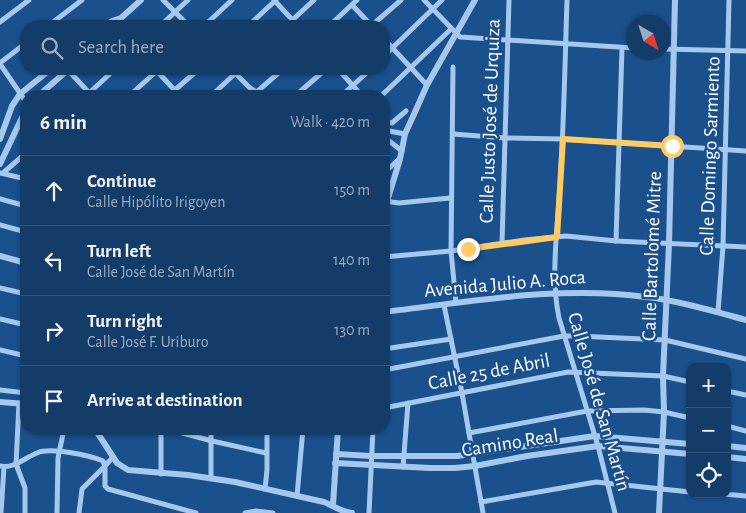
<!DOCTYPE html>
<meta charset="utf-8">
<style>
body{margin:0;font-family:"Alegreya Sans",sans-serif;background:#214771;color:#f1f3f6}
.controls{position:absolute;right:15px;bottom:15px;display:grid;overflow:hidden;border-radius:10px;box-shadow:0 1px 4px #0004}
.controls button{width:45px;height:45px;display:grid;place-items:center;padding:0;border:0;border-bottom:1px solid #33567d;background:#143c69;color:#f1f3f6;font:25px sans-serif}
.compass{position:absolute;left:626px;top:15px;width:45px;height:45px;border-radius:50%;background:#143c69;box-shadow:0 1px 4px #0004;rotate:141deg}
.stop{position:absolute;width:15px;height:15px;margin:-11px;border:4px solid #ffcb62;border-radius:50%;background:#fff}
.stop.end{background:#ffcb62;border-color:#fff;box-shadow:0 1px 5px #0008}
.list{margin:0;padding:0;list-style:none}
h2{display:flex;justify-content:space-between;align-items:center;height:65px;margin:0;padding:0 20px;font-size:21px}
h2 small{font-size:16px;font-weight:400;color:#9dadc0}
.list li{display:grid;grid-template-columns:32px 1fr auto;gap:15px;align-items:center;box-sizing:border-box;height:70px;padding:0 20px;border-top:1px solid #33567d}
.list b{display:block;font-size:19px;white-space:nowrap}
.list p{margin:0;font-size:16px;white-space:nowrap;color:#9dadc0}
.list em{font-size:16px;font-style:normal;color:#9dadc0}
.icon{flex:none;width:28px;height:28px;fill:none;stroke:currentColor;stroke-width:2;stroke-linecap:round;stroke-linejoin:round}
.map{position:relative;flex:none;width:746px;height:513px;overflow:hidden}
.search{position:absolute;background:#143c69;box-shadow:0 1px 4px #0004;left:20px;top:20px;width:370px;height:55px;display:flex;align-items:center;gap:12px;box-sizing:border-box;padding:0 18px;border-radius:20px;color:#9dadc0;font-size:19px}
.panel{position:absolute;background:#143c69;box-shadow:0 1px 4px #0004;left:20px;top:90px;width:370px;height:345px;border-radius:20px}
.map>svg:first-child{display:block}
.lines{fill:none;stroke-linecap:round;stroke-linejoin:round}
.minor{stroke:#a5c9ee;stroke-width:5}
.tertiary{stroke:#a5c9ee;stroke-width:6}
.route{stroke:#ffcb62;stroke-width:6}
.labels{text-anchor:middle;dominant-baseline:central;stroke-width:5;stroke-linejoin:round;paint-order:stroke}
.street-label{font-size:20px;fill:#fff;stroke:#1a508c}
</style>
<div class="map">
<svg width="746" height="513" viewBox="0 0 746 513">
<rect width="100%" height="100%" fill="#1a508c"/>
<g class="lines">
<g class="minor">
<path d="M163 0 189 26"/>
<path d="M274 0 298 26"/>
<path d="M424 0 460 37 634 48"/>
<path d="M567 0C565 61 564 123 560 184 558 227 550 275 559 318L598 446 615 513"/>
<path d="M352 5 372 26"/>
<path d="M0 22 29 0"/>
<path d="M48 26 82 0"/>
<path d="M160 26 188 0"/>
<path d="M204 26 232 0"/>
<path d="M248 26 276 0"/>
<path d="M286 26 314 0"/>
<path d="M329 26 357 0"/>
<path d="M371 26 401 0"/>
<path d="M384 39 427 85"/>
<path d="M664 49 746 51"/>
<path d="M384 56 442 0"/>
<path d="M0 63 26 43"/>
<path d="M0 64 26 102"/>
<path d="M453 67 451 251 456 303"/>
<path d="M67 69 92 96"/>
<path d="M155 69 180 96"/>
<path d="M231 69 250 88 263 96"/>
<path d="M338 69 362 96"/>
<path d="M86 96 115 69"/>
<path d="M129 96 159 69"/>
<path d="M168 96 199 69"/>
<path d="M211 96 240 69"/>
<path d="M252 96 283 69"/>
<path d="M295 96 326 69"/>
<path d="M341 96 371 69"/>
<path d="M381 96 451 29"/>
<path d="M384 118 388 122 392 123 406 111"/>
<path d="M384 130 405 134"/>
<path d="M453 134 505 138 563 139 746 151"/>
<path d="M384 137 402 151"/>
<path d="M0 173 26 179"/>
<path d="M3 173 26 153"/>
<path d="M384 173 399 159"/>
<path d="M0 199 26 206"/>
<path d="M384 201 399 203 450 198"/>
<path d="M0 225 26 232"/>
<path d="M616 241 622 48"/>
<path d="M502 244 509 0"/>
<path d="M384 257 451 251 524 240 566 236 616 241 746 247"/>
<path d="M0 288 26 294"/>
<path d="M444 305 462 393 483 513"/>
<path d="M718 312 723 246 729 0"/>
<path d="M0 319 26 325"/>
<path d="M384 349 451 339"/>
<path d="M0 350 26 356"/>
<path d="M384 370 564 336H576L665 340 746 359"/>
<path d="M0 390 26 393"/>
<path d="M727 391 746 395"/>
<path d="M19 403 16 464 25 488V513"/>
<path d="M384 408 568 372 663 376 690 382"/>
<path d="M727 426 746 431"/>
<path d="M168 429 212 441 266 453"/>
<path d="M318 429 338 432"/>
<path d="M469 433 587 411 644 410 664 412 690 418"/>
<path d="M113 457 105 466V486L108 489 196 513"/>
<path d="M0 466C14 469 24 458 37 453 50 447 89 455 103 461L105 466 82 489 79 513"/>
<path d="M403 467 408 403"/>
<path d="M161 474V429"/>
<path d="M211 478V429"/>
<path d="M265 489 267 470V429"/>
<path d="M723 494 746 496"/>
<path d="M297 496 303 429"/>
<path d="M481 502 596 482 690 492"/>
<path d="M1 513 4 467"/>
<path d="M57 513 58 458 64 429"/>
<path d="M245 513 256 511 273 513"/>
<path d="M369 513 373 429"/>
</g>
<g class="tertiary">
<path d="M106 26 112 21 121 18 141 0"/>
<path d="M38 96 69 69"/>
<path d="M0 139 12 106 20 94 51 69"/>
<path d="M0 164 26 109"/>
<path d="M384 211 400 159 405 134 415 112 427 85 475 0"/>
<path d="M0 256 26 263"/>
<path d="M384 312C470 302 559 285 646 297 680 301 713 311 746 320"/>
<path d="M0 402 26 404"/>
<path d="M95 429 117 463 128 470 188 475 235 482 324 502C334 506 341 512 352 513"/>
<path d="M727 446 746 448"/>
<path d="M336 454 371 456H457L595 436 690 444"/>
<path d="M727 457 746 459"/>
<path d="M335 463 430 468H455L475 466 527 456 598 446 690 454"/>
<path d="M333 505 338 429"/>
<path d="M659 513 664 412 663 376 669 244 675 0"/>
</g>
</g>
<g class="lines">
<path class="route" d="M468 249 557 237 563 139 672 146"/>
</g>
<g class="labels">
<g class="street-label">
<text transform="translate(490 121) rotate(-88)">Calle Justo José de Urquiza</text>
<text transform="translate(710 156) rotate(-88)">Calle Domingo Sarmiento</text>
<text transform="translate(652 256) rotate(-88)">Calle Bartolomé Mitre</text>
<text transform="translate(505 284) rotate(-5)">Avenida Julio A. Roca</text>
<text transform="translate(489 372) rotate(-11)">Calle 25 de Abril</text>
<text transform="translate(599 402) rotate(74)">Calle José de San Martín</text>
<text transform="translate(510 443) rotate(-9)">Camino Real</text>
</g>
</g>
</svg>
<div class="controls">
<button>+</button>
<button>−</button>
<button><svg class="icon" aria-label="locate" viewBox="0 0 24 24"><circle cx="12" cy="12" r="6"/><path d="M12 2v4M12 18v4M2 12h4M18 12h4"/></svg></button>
</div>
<svg class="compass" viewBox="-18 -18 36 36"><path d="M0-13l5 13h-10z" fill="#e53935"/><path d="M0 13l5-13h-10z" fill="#9dadc0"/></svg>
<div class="stop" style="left:672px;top:146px"></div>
<div class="stop end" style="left:468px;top:249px"></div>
<div class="search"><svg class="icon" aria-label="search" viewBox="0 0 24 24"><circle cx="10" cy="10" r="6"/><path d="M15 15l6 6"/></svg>Search here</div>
<section class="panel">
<h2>6 min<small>Walk · 420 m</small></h2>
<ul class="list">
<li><svg class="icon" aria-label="ahead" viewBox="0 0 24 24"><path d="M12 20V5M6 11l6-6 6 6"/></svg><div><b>Continue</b><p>Calle Hipólito Irigoyen</p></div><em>150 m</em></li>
<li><svg class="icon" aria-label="left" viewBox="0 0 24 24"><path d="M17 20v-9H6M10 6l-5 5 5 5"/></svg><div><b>Turn left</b><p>Calle José de San Martín</p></div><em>140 m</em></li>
<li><svg class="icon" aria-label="right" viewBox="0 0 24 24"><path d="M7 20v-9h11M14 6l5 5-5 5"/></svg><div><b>Turn right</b><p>Calle José F. Uriburo</p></div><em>130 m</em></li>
<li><svg class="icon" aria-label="arrive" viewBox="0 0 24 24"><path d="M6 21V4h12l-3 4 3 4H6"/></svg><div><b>Arrive at destination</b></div></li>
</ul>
</section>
</div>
